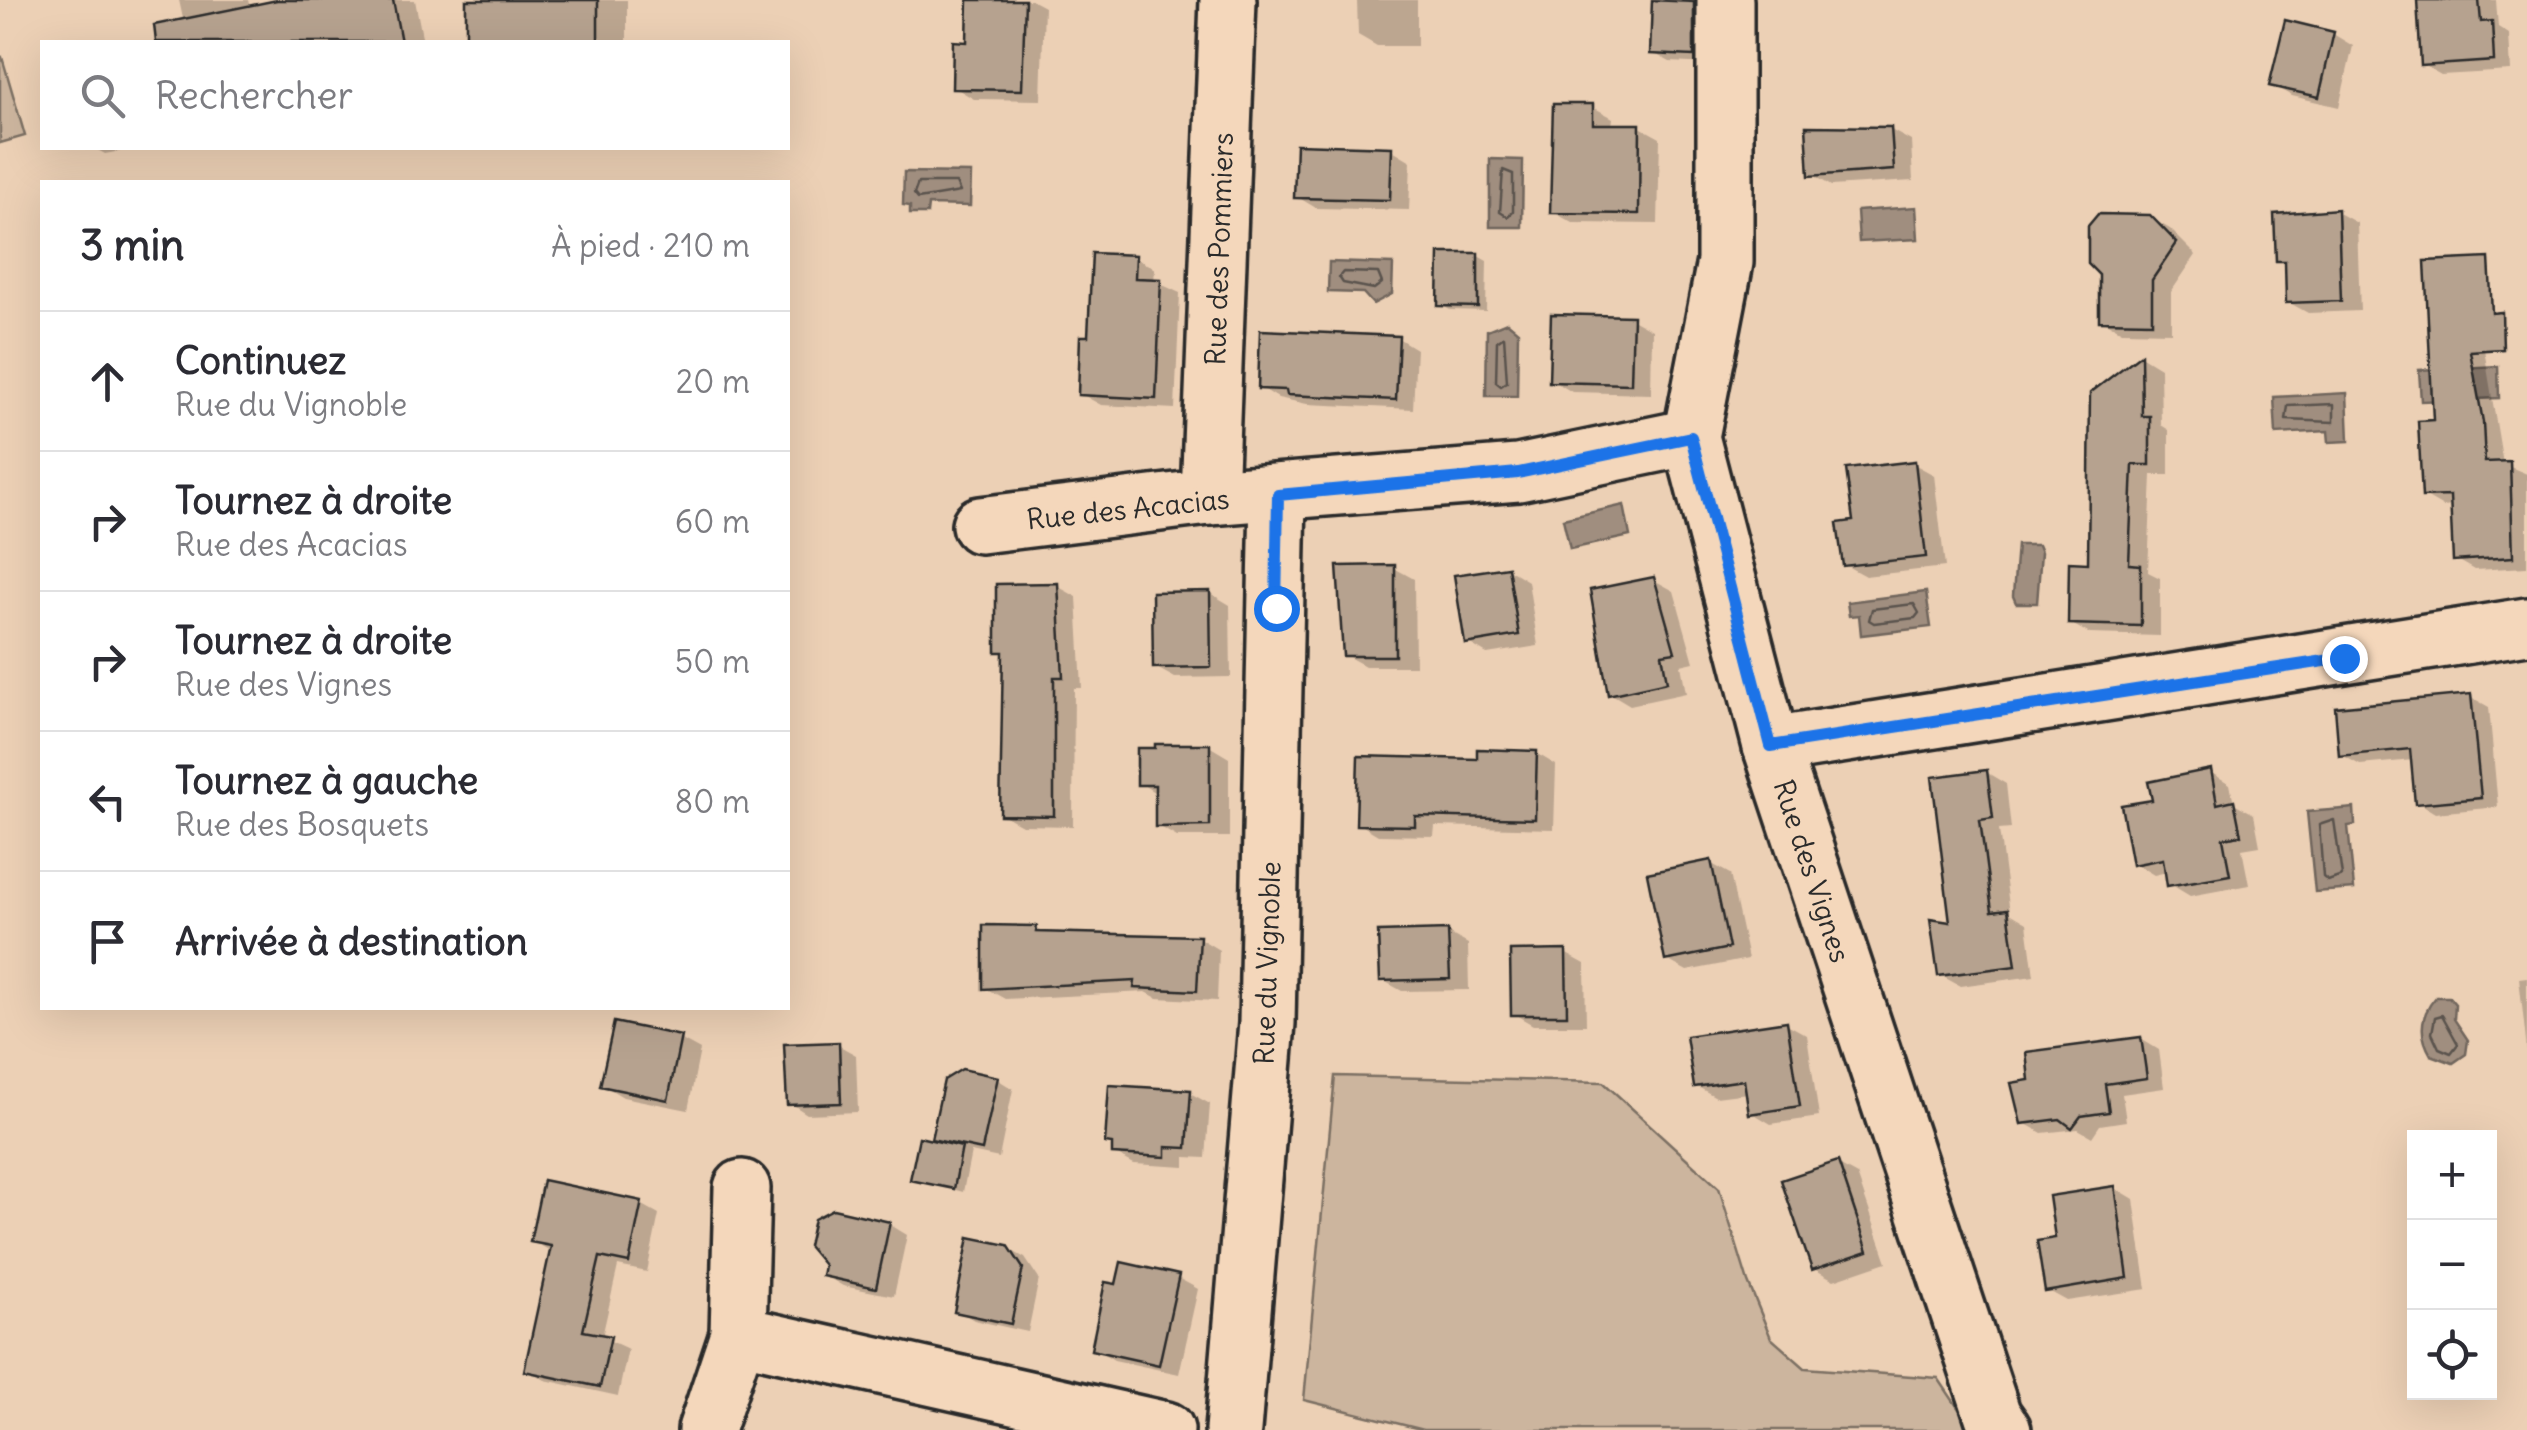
<!DOCTYPE html>
<html lang="fr">
<meta charset="utf-8">
<style>
body{margin:0;font-family:Delius,sans-serif;background:#f7f7f7;color:#2b2b33}
.controls{position:absolute;right:30px;bottom:30px;display:grid;overflow:hidden;border-radius:0px;box-shadow:0 10px 40px #0002}
.controls button{width:90px;height:90px;display:grid;place-items:center;padding:0;border:0;border-bottom:2px solid #e1e1e2;background:#fff;color:#2b2b33;font:50px sans-serif}
.stop{position:absolute;width:30px;height:30px;margin:-22px;border:8px solid #1a73e8;border-radius:50%;background:#fff}
.stop.end{background:#1a73e8;border-color:#fff;box-shadow:0 2px 10px #0008}
.list{margin:0;padding:0;list-style:none}
h2{display:flex;justify-content:space-between;align-items:center;height:130px;margin:0;padding:0 40px;font-size:42px}
h2 small{font-size:32px;font-weight:400;color:#7c7c81}
.list li{display:grid;grid-template-columns:65px 1fr auto;gap:30px;align-items:center;box-sizing:border-box;height:140px;padding:0 40px;border-top:2px solid #e1e1e2}
.list b{display:block;font-size:38px;white-space:nowrap}
.list p{margin:0;font-size:32px;white-space:nowrap;color:#7c7c81}
.list em{font-size:32px;font-style:normal;color:#7c7c81}
.icon{flex:none;width:55px;height:55px;fill:none;stroke:currentColor;stroke-width:2;stroke-linecap:round;stroke-linejoin:round}
.map{position:relative;flex:none;width:2527px;height:1430px;overflow:hidden}
.search{position:absolute;background:#fff;box-shadow:0 10px 40px #0002;left:40px;top:40px;width:750px;height:110px;display:flex;align-items:center;gap:25px;box-sizing:border-box;padding:0 35px;border-radius:0px;color:#7c7c81;font-size:38px}
.panel{position:absolute;background:#fff;box-shadow:0 10px 40px #0002;left:40px;top:180px;width:750px;height:830px;border-radius:0px}
.map>svg:first-child{display:block}
.green{fill:#ccb59e;stroke:#7c7064;stroke-width:2.5}
.water{fill:#a08e7f;stroke:#71665d;stroke-width:2.5}
.shadow{fill:#0003}
.lines{fill:none;stroke-linecap:round;stroke-linejoin:round}
.shore{stroke:#5a534d;stroke-width:2.5}
.building{fill:#b6a28f;stroke:#2b2b2b;stroke-width:2.5}
.minor-casing{stroke:#2b2b2b;stroke-width:62}
.minor{stroke:#f4d7bb;stroke-width:55}
.route{stroke:#1a73e8;stroke-width:12}
.labels{text-anchor:middle;dominant-baseline:central;stroke-width:8;stroke-linejoin:round;paint-order:stroke}
.street-label{font-size:28px;fill:#2b2b2b;stroke:#f4d7bb}
</style>
<div class="map">
<svg width="2527" height="1430" viewBox="0 0 2527 1430">
<rect width="100%" height="100%" fill="#ecd0b5"/>
<filter id="ink" filterUnits="userSpaceOnUse"><feTurbulence type="fractalNoise" baseFrequency=".01" numOctaves="2"/><feDisplacementMap in="SourceGraphic" scale="20" xChannelSelector="R" yChannelSelector="G"/><feConvolveMatrix kernelMatrix="1 2 1 2 8 2 1 2 1" color-interpolation-filters="sRGB"/></filter>
<g filter="url(#ink)">
<g class="green">
<path d="M2 57 25 136 0 143V58Z"/>
<path d="M1335 1076 1603 1082 1719 1188 1748 1282 1771 1338 1805 1368 1938 1378 1973 1430H1424L1304 1400Z"/>
</g>
<g class="water">
<path d="M1490 159 1523 160 1522 227H1490Z"/>
<path d="M904 172 971 173 970 206 928 205 927 214H910V206L903 205Z"/>
<path d="M1916 207 1918 239 1859 242 1857 211Z"/>
<path d="M1329 262 1393 264 1392 294 1373 304 1363 293 1328 292Z"/>
<path d="M1507 322 1518 331 1517 396H1486L1487 330Z"/>
<path d="M2498 366 2499 398 2421 401 2419 370Z"/>
<path d="M2347 393 2349 441 2329 442 2328 431 2276 434 2274 397Z"/>
<path d="M1624 505 1630 536 1570 549 1563 519Z"/>
<path d="M2017 545H2038L2041 552 2037 603H2016L2013 596Z"/>
<path d="M1926 592 1931 627 1861 635 1859 615 1849 616 1847 602Z"/>
<path d="M2354 808 2355 825 2348 826 2354 889 2315 892 2307 812Z"/>
<path d="M2436 997H2449L2455 1004 2454 1019 2468 1040 2466 1054 2453 1063 2431 1055C2419 1035 2420 1015 2436 997Z"/>
</g>
<g class="shadow">
<path d="M179 0H248L250 8 290 0H415L423 42H188Z"/>
<path d="M469 0H627V42H468Z"/>
<path d="M970 0H1031L1044 7 1041 100 974 99 954 87 969 44Z"/>
<path d="M1357 0H1417V46H1377L1358 35Z"/>
<path d="M1654 0H1713L1710 64 1670 62 1653 53Z"/>
<path d="M2419 0H2496L2498 27 2509 34 2511 71 2441 75 2423 65Z"/>
<path d="M2333 34 2353 46 2339 107 2292 96 2272 85Z"/>
<path d="M1593 107 1613 118 1612 126 1640 127 1660 138 1658 224 1573 223 1553 212Z"/>
<path d="M1891 130 1911 141 1913 181 1831 186 1812 174Z"/>
<path d="M94 148H137L105 154Z"/>
<path d="M1391 149 1411 161 1409 210 1316 208 1296 196Z"/>
<path d="M2337 212 2357 223 2360 311 2308 313 2288 302 2287 265 2279 260Z"/>
<path d="M2149 217 2170 229 2196 255 2171 292V332L2122 331 2102 320Z"/>
<path d="M1478 256 1487 261 1486 311 1450 310 1440 304Z"/>
<path d="M1135 257 1155 269 1154 281 1180 293 1175 409 1101 405 1081 394 1091 338Z"/>
<path d="M2464 262 2481 331 2503 464 2527 474V567L2475 570 2456 559 2453 506 2443 507 2424 496Z"/>
<path d="M1632 319 1652 330 1651 394 1572 392 1552 380Z"/>
<path d="M1398 338 1416 349 1413 409 1307 404 1278 398 1260 387Z"/>
<path d="M2142 357 2160 368 2161 425 2169 430V475H2152L2148 572 2160 578V636L2090 634 2070 623 2090 566 2093 395Z"/>
<path d="M1914 464 1934 475 1945 567 1865 576 1845 565Z"/>
<path d="M1394 568 1414 579 1415 666H1365L1345 655Z"/>
<path d="M1508 569 1528 581 1538 646 1487 654 1467 642Z"/>
<path d="M1654 580 1674 591 1694 662 1681 665 1686 693 1630 705 1610 693Z"/>
<path d="M1057 586 1077 597 1082 688H1074L1073 826 1022 825 1002 814 1006 654 999 650Z"/>
<path d="M1210 593 1230 605 1231 677 1175 678 1155 667Z"/>
<path d="M2471 697 2489 707 2498 807 2435 813 2417 802 2413 760 2360 765 2342 755Z"/>
<path d="M1209 746 1229 758V837H1177L1157 825V794L1140 783Z"/>
<path d="M1536 753 1556 765 1554 829 1435 826 1434 836 1378 835 1358 823 1480 762Z"/>
<path d="M1986 772 2006 784 2011 829 1999 830 2010 913 2027 923 2034 976 1960 986 1940 975Z"/>
<path d="M2210 772 2230 784 2234 803 2254 814 2260 846 2242 849 2249 885 2190 896 2170 884 2167 872 2154 875 2134 863 2155 802Z"/>
<path d="M1710 863 1730 874 1748 959 1687 971 1667 960Z"/>
<path d="M1036 928 1048 935 1199 938 1219 950 1217 1001 1157 998 1146 992 1005 999 985 988Z"/>
<path d="M1448 933 1468 944 1469 990 1402 991 1382 980Z"/>
<path d="M1565 953 1585 964 1586 1025H1533L1514 1014Z"/>
<path d="M2527 977V1051L2519 978Z"/>
<path d="M1787 1024 1807 1035 1819 1117 1771 1124 1751 1112 1748 1093 1716 1097 1696 1086Z"/>
<path d="M680 1039 700 1050 688 1110 623 1097 603 1085Z"/>
<path d="M2141 1039 2159 1050 2164 1088 2122 1094 2126 1121 2100 1125 2092 1137 2078 1129 2042 1133 2024 1123 2032 1082Z"/>
<path d="M838 1045 856 1055 858 1112 807 1114 790 1103Z"/>
<path d="M997 1079 1013 1089 999 1158 971 1152 963 1192 913 1178 943 1143 934 1138Z"/>
<path d="M1190 1093 1210 1104 1206 1158 1185 1157V1167L1134 1164 1114 1153 1115 1146 1108 1142Z"/>
<path d="M1837 1164 1857 1175 1887 1262 1834 1280 1814 1269Z"/>
<path d="M2114 1188 2134 1200 2147 1289 2067 1301 2047 1290Z"/>
<path d="M641 1204 659 1214 647 1272 618 1266 602 1337 628 1349 618 1396 545 1380 526 1369 552 1252 533 1241Z"/>
<path d="M889 1224 907 1235 894 1296 843 1286 824 1275Z"/>
<path d="M1007 1248 1025 1258 1039 1279 1028 1332 974 1320 957 1310Z"/>
<path d="M1178 1278 1198 1289 1179 1374 1114 1360 1094 1348Z"/>
</g>
<g class="lines">
<g class="shore">
<path d="M1503 170 1513 174V212L1508 217 1500 212Z"/>
<path d="M918 183H956L960 192 918 199 914 194Z"/>
<path d="M1343 272 1378 273 1382 283 1374 289 1343 283 1339 277Z"/>
<path d="M1504 336 1507 382 1501 386 1496 382 1497 341Z"/>
<path d="M2334 404V422L2286 420 2288 406Z"/>
<path d="M1914 604 1919 613 1915 618 1874 623 1869 620 1872 609Z"/>
<path d="M2334 820 2342 876 2328 881 2323 877 2319 825Z"/>
<path d="M2442 1015 2458 1044 2451 1053 2439 1048 2432 1033 2435 1017Z"/>
</g>
</g>
<g class="building">
<path d="M277 0H393L401 42H156L154 25Z"/>
<rect x="466" y="0" width="132" height="42"/>
<path d="M968 0H1025L1022 90 952 89 953 41 967 42Z"/>
<path d="M1652 0 1694 2V56L1650 54Z"/>
<path d="M2417 0H2479L2481 22 2492 21 2494 61 2421 66Z"/>
<path d="M2285 20 2334 32 2319 97 2269 86Z"/>
<path d="M1553 104H1593V124H1640L1639 214 1550 213Z"/>
<path d="M1806 126 1891 127 1894 170 1809 176Z"/>
<path d="M1296 144 1392 147 1390 200 1294 198Z"/>
<path d="M2338 209 2341 301 2286 303 2285 261H2276L2274 214Z"/>
<path d="M2098 214 2150 215 2177 243 2152 280V322L2099 321V275L2088 264V226Z"/>
<path d="M1092 253 1136 255 1135 278 1161 279 1156 399 1078 395 1080 336H1088Z"/>
<path d="M1439 253H1478V307L1438 306Z"/>
<path d="M2489 258 2492 313 2502 312 2503 349 2470 351 2483 422 2485 462 2510 461 2513 557 2453 561 2450 496 2422 497 2418 421 2433 420 2425 261Z"/>
<path d="M1551 314 1633 316 1631 384 1549 382Z"/>
<path d="M1260 330 1399 336 1396 400 1287 395 1286 390 1258 389Z"/>
<path d="M2141 354 2142 416H2150V465H2133L2129 564 2141 565V626L2068 624 2069 562 2088 563 2090 393Z"/>
<path d="M1915 461 1926 557 1843 566 1837 523 1853 521 1846 469Z"/>
<path d="M1395 565V656H1343L1337 566Z"/>
<path d="M1508 567 1519 635 1465 644 1454 575Z"/>
<path d="M1654 577 1675 652 1662 654 1667 682 1608 695 1590 590Z"/>
<path d="M1058 583 1063 677H1054V816L1000 815 1003 652H996V584Z"/>
<path d="M1210 591 1211 667 1153 668 1152 592Z"/>
<path d="M2471 694 2481 798 2415 804 2410 749 2339 756 2335 707Z"/>
<path d="M1155 744H1210V826L1155 827V785H1137V748H1155Z"/>
<path d="M1477 749 1537 751 1535 819 1415 816V826L1356 825 1358 756 1477 759Z"/>
<path d="M2211 769 2217 804 2234 800 2241 835 2223 838 2230 875 2167 886 2163 859 2132 865 2121 805 2152 800 2148 782Z"/>
<path d="M1987 770 1993 818 1980 820 1992 911 2008 909 2016 966 1938 976 1930 919 1950 922 1932 777Z"/>
<path d="M1711 860 1729 948 1665 961 1647 873Z"/>
<path d="M983 925 1037 926 1036 932 1200 936 1197 991 1134 988 1135 981 983 989Z"/>
<path d="M1448 930 1450 979 1380 981 1378 932Z"/>
<path d="M1566 950 1567 1015H1511L1510 951Z"/>
<path d="M1787 1021 1800 1106 1749 1114 1744 1080 1694 1087 1686 1036Z"/>
<path d="M614 1022 681 1036 668 1100 600 1086Z"/>
<path d="M2141 1037 2147 1078 2105 1084 2109 1112 2081 1116 2072 1128 2060 1119 2021 1124 2011 1083 2029 1080 2026 1052Z"/>
<path d="M839 1042 841 1103 787 1105 784 1044Z"/>
<path d="M962 1069 998 1077 982 1150 931 1139 944 1080Z"/>
<path d="M1109 1085 1191 1090 1187 1148 1166 1147V1157L1112 1154V1144L1105 1143Z"/>
<path d="M919 1137 962 1147 954 1189 910 1180Z"/>
<path d="M1838 1161 1868 1251 1812 1270 1781 1180Z"/>
<path d="M543 1180 642 1201 629 1263 600 1257 583 1331 611 1336 600 1387 524 1371 551 1246 530 1242Z"/>
<path d="M2115 1186 2128 1278 2045 1292 2037 1241 2055 1238 2049 1196Z"/>
<path d="M833 1209 890 1222 876 1288 822 1276 824 1265 808 1246 814 1219Z"/>
<path d="M969 1237 1008 1245 1023 1268 1011 1324 954 1312Z"/>
<path d="M1121 1262 1179 1275 1159 1365 1091 1350 1105 1282 1116 1284Z"/>
</g>
<g class="lines">
<defs>
<g id="minor">
<path d="M1725 0V262L1691 437 1771 746 1993 1416 2003 1430"/>
<path d="M1209 497 1228 0"/>
<path d="M980 525 1209 497 1518 473 1691 437"/>
<path d="M1771 746 2527 626"/>
<path d="M742 1188 738 1334 1166 1430"/>
<path d="M706 1430 738 1334"/>
<path d="M1233 1430 1267 1023 1278 495"/>
</g>
</defs>
<use href="#minor" class="minor-casing"/>
<use href="#minor" class="minor"/>
</g>
</g>
<g class="lines" filter="url(#ink)">
<path class="route" d="M1276 608 1278 495 1518 473 1691 437 1771 746 2344 658"/>
</g>
<g class="labels">
<g class="street-label">
<text transform="translate(1219 249) rotate(-88)">Rue des Pommiers</text>
<text transform="translate(1128 509) rotate(-6)">Rue des Acacias</text>
<text transform="translate(1812 871) rotate(72)">Rue des Vignes</text>
<text transform="translate(1267 963) rotate(-88)">Rue du Vignoble</text>
</g>
</g>
</svg>
<div class="controls">
<button>+</button>
<button>−</button>
<button><svg class="icon" aria-label="locate" viewBox="0 0 24 24"><circle cx="12" cy="12" r="6"/><path d="M12 2v4M12 18v4M2 12h4M18 12h4"/></svg></button>
</div>
<div class="stop" style="left:1276px;top:608px"></div>
<div class="stop end" style="left:2344px;top:658px"></div>
<div class="search"><svg class="icon" aria-label="search" viewBox="0 0 24 24"><circle cx="10" cy="10" r="6"/><path d="M15 15l6 6"/></svg>Rechercher</div>
<section class="panel">
<h2>3 min<small>À pied · 210 m</small></h2>
<ul class="list">
<li><svg class="icon" aria-label="ahead" viewBox="0 0 24 24"><path d="M12 20V5M6 11l6-6 6 6"/></svg><div><b>Continuez</b><p>Rue du Vignoble</p></div><em>20 m</em></li>
<li><svg class="icon" aria-label="right" viewBox="0 0 24 24"><path d="M7 20v-9h11M14 6l5 5-5 5"/></svg><div><b>Tournez à droite</b><p>Rue des Acacias</p></div><em>60 m</em></li>
<li><svg class="icon" aria-label="right" viewBox="0 0 24 24"><path d="M7 20v-9h11M14 6l5 5-5 5"/></svg><div><b>Tournez à droite</b><p>Rue des Vignes</p></div><em>50 m</em></li>
<li><svg class="icon" aria-label="left" viewBox="0 0 24 24"><path d="M17 20v-9H6M10 6l-5 5 5 5"/></svg><div><b>Tournez à gauche</b><p>Rue des Bosquets</p></div><em>80 m</em></li>
<li><svg class="icon" aria-label="arrive" viewBox="0 0 24 24"><path d="M6 21V4h12l-3 4 3 4H6"/></svg><div><b>Arrivée à destination</b></div></li>
</ul>
</section>
</div>
